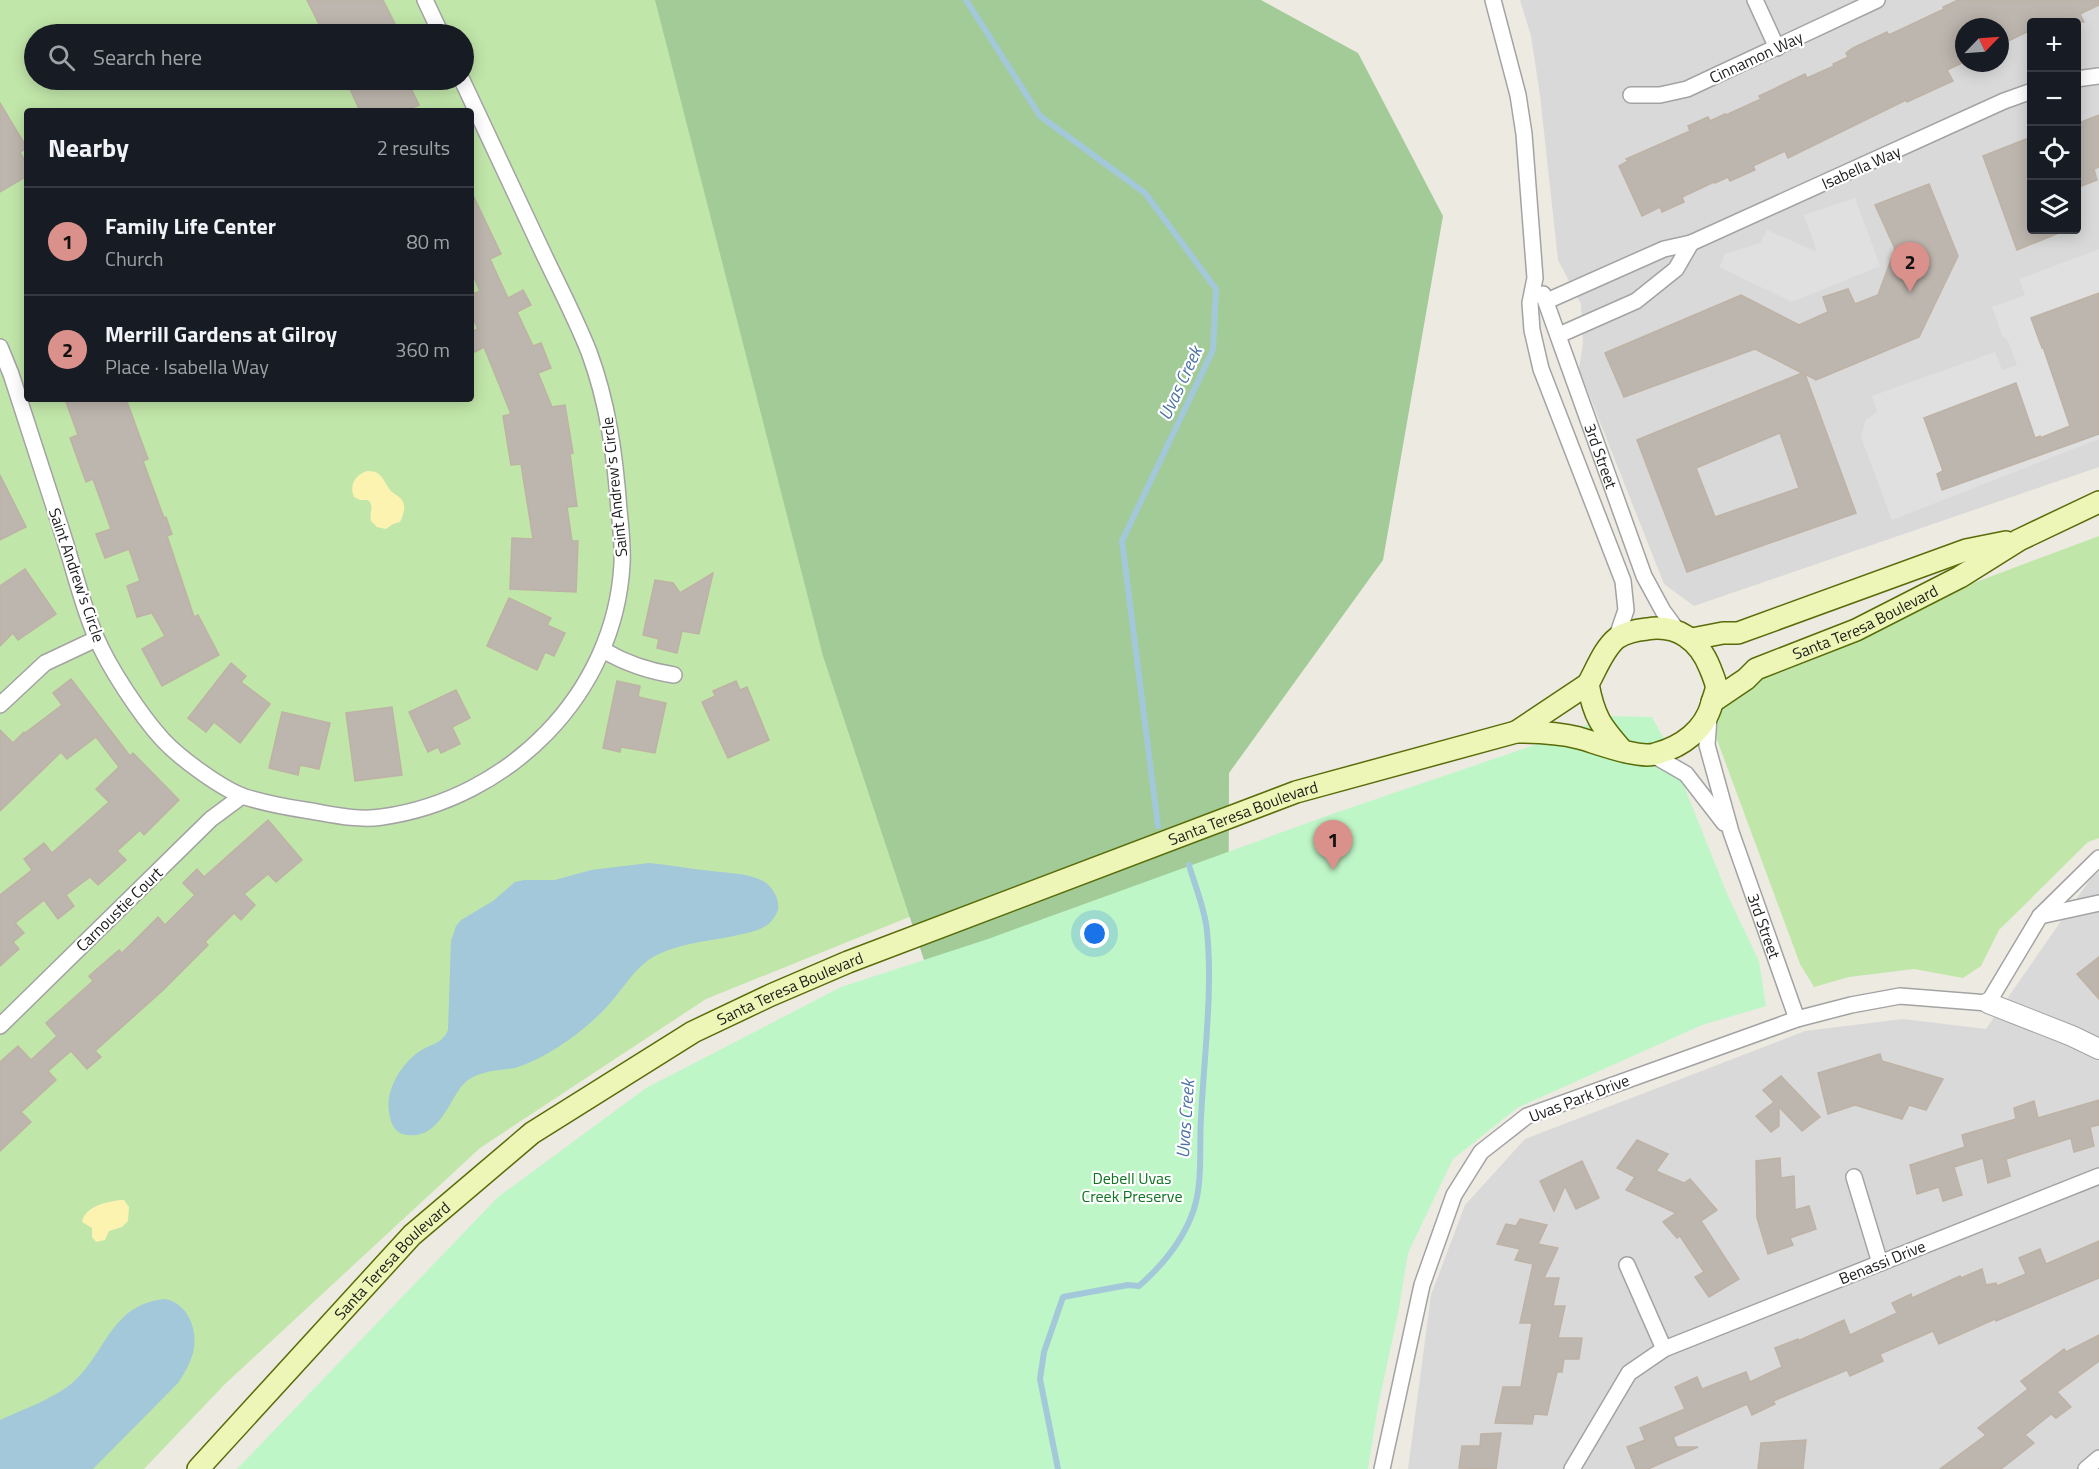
<!DOCTYPE html>
<meta charset="utf-8">
<style>
body{margin:0;font-family:"Titillium Web",sans-serif;background:#242831;color:#f1f3f6}
.controls{position:absolute;right:18px;top:18px;display:grid;overflow:hidden;border-radius:6px;box-shadow:0 3px 15px #0003}
.controls button{width:54px;height:54px;display:grid;place-items:center;padding:0;border:0;border-bottom:2px solid #363941;background:#171b24;color:#f1f3f6;font:30px sans-serif}
.compass{position:absolute;left:1955px;top:18px;width:54px;height:54px;border-radius:50%;background:#171b24;box-shadow:0 3px 15px #0003;rotate:65deg}
.you{position:absolute;left:1095px;top:934px;width:21px;height:21px;margin:-15px;border:4px solid #fff;border-radius:50%;background:#1a73e8;box-shadow:0 0 0 9px #1a73e833}
.badge{display:grid;place-items:center;width:39px;height:39px;border-radius:50%;background:#da918b;color:#111;font-size:20px;font-weight:700}
.pin{position:absolute;translate:-50% -50px;filter:drop-shadow(0 2px 3px #0008)}
.pin::after{content:'';position:absolute;top:32px;width:21px;height:18px;background:inherit;clip-path:polygon(0 0,100% 0,50% 100%)}
.list{margin:0;padding:0;list-style:none}
h2{display:flex;justify-content:space-between;align-items:center;height:78px;margin:0;padding:0 24px;font-size:26px}
h2 small{font-size:20px;font-weight:400;color:#9ea1a6}
.list li{display:grid;grid-template-columns:39px 1fr auto;gap:18px;align-items:center;box-sizing:border-box;height:108px;padding:0 24px;border-top:2px solid #363941}
.list b{display:block;font-size:22px;white-space:nowrap}
.list p{margin:0;font-size:20px;white-space:nowrap;color:#9ea1a6}
.list em{font-size:20px;font-style:normal;color:#9ea1a6}
.icon{flex:none;width:33px;height:33px;fill:none;stroke:currentColor;stroke-width:2;stroke-linecap:round;stroke-linejoin:round}
.map{position:relative;flex:none;width:2099px;height:1469px;overflow:hidden}
.search{position:absolute;background:#171b24;box-shadow:0 3px 15px #0003;left:24px;top:24px;width:450px;height:66px;display:flex;align-items:center;gap:15px;box-sizing:border-box;padding:0 21px;border-radius:33px;color:#9ea1a6;font-size:22px}
.panel{position:absolute;background:#171b24;box-shadow:0 3px 15px #0003;left:24px;top:108px;width:450px;height:294px;border-radius:6px}
.map>svg:first-child{display:block}
.residential{fill:#dad9d9;fill-rule:evenodd}
.grass{fill:#c1e6a9;fill-rule:evenodd}
.forest{fill:#a2cb98}
.sand{fill:#fcf3b1}
.park{fill:#bff6c8}
.parking{fill:#e0e0e0}
.water{fill:#a3c8d9}
.lines{fill:none;stroke-linecap:round;stroke-linejoin:round}
.stream{stroke:#a3c8d9;stroke-width:6}
.building{fill:#bdb6ae;stroke:#beb2a5;stroke-width:1.5;fill-rule:evenodd}
.minor-casing{stroke:#a3a3a3;stroke-width:18}
.tertiary-casing{stroke:#a3a3a3;stroke-width:22}
.secondary-casing{stroke:#596c09;stroke-width:24}
.minor{stroke:#fff;stroke-width:15}
.tertiary{stroke:#fff;stroke-width:20}
.secondary{stroke:#edf6b6;stroke-width:21}
.labels{text-anchor:middle;dominant-baseline:central;stroke-width:4.5;stroke-linejoin:round;paint-order:stroke}
.street-label{font-size:16px;fill:#1c1c1c;stroke:#fff}
.park-label{font-size:16px;fill:#0f7421;stroke:#fff}
.water-label{font-size:18px;font-style:italic;fill:#4d72a7;stroke:#fff}
</style>
<div class="map">
<svg width="2099" height="1469" viewBox="0 0 2099 1469">
<rect width="100%" height="100%" fill="#edeae2"/>
<g class="residential">
<path d="M1520 0H2099V467L1694 606 1664 584 1579 369 1583 343 1581 304 1558 260 1540 95 1531 36ZM2032 22H2076V230H2032ZM1964 27H2000V63H1964Z"/>
<path d="M2099 872V1469H1408L1431 1295 1465 1205 1525 1139 1805 1031 1903 1019 1986 1029 2091 878Z"/>
</g>
<g class="grass">
<path d="M0 0H789L1164 814 706 999 480 1148 225 1384 144 1469H0ZM34 34H464V80H34ZM27 111H471V399H27Z"/>
<path d="M2099 536V838L2088 842 1999 930 1981 966 1963 978 1914 969 1849 977 1814 987 1800 964 1706 710 1713 689 1733 673Z"/>
</g>
<path class="forest" d="M655 0H1261L1358 53 1443 216 1383 560 1229 773 1228 1059 935 993 823 656Z"/>
<g class="sand">
<path d="M367 471C383 470 383 482 392 492 396 495 401 497 403 502 406 508 403 516 400 522L393 524 386 529 377 527 371 521C369 512 375 507 368 500H360L354 497C349 485 355 475 367 471Z"/>
<path d="M120 1200H124L129 1207 128 1221 122 1227 109 1231 105 1240 96 1242 92 1237V1228L82 1222C85 1206 107 1202 120 1200Z"/>
</g>
<path class="park" d="M1608 716 1652 717 1668 746 1728 896 1759 961 1766 1006 1702 1025 1517 1108 1453 1159 1408 1253 1398 1314 1378 1406 1368 1469H237L498 1197 646 1088 841 987 988 939 1335 813 1561 736Z"/>
<g class="parking">
<path d="M1855 198 1880 266 1792 302 1719 267 1725 254 1760 243 1767 230 1817 252 1804 215Z"/>
<path d="M2099 249V439L1892 520 1861 437 1866 420 1877 412 1872 396 1995 352 2002 370 2017 365 2008 341 2002 335 1992 307 2025 295 2019 279Z"/>
</g>
<g class="water">
<path d="M649 863C670 865 691 869 712 871 727 873 746 873 761 880 771 884 780 898 778 910 776 916 770 924 764 927 753 933 741 934 729 937 706 941 680 944 659 954 638 963 626 985 611 1002 589 1028 548 1058 515 1068 505 1070 494 1070 484 1073 475 1075 466 1080 461 1087 447 1106 437 1139 407 1135 397 1134 392 1127 390 1117 383 1094 400 1064 420 1051 431 1044 442 1044 448 1030L451 941 456 926 461 920 493 901 515 882 524 880H555L591 870Z"/>
<path d="M165 1299C188 1303 199 1331 193 1353 190 1364 184 1374 178 1383L93 1469H0V1420C23 1409 51 1400 71 1384 106 1355 110 1304 165 1299Z"/>
</g>
<g class="lines">
<g class="stream">
<path d="M966 0 1040 116 1145 193 1216 289 1213 350 1122 541 1158 826"/>
<path d="M1058 1469 1040 1379 1044 1352 1063 1297 1128 1285 1139 1286C1163 1265 1184 1239 1194 1209 1203 1180 1199 1147 1201 1118 1204 1057 1213 991 1207 931 1205 909 1195 886 1189 865"/>
</g>
</g>
<g class="building">
<path d="M307 0H383L395 24 375 34H324Z"/>
<path d="M1958 0H2099V5L2080 14 2084 22H2065L2062 17 2049 22H2031V30L2000 45V27H1964V62L1947 70 1953 81 1907 102 1906 100 1788 158 1785 151 1753 166 1755 170 1730 181 1728 177 1715 183 1714 182 1682 197 1684 202 1662 212 1660 207 1642 216 1619 166 1628 161 1626 159 1690 131 1688 126 1708 117 1710 121 1725 114 1726 115 1761 99 1759 96 1805 74 1807 78 1834 66 1833 64 1848 57 1846 53 1853 48 1887 32 1889 35 1944 9 1943 7Z"/>
<path d="M346 80H407L419 105 404 111H360Z"/>
<path d="M0 103 27 148 20 152 27 165V176L0 192Z"/>
<path d="M2099 115V167L2094 169 2097 180 2076 188V124Z"/>
<path d="M2031 137V230H2066L2017 250 1983 156Z"/>
<path d="M1929 184 1958 256 1919 337 1816 380 1805 374 1856 513 1687 572 1637 440 1802 373 1755 349 1624 397 1605 353 1741 295 1799 325 1828 312 1823 297 1848 289 1855 304 1878 295 1895 249 1875 205ZM1780 433 1799 488 1715 517 1696 468Z"/>
<path d="M471 191 501 254 490 259 508 298 523 290 531 305 517 312 533 346 541 343 551 368 538 373 552 407 565 405 573 453 570 454 577 506 567 507 572 541H578L576 592 510 589 512 538 533 539 521 464 511 465 503 416 511 414 484 347 475 352 471 344V332L478 329 471 314V295L480 291 471 271Z"/>
<path d="M2099 293V434L1942 490 1937 474 1943 471 1924 418 2016 383 2035 438 2040 436V438L2070 426 2043 347 2042 348 2031 318Z"/>
<path d="M65 399H126L148 459 143 461 164 518 166 517 172 534 167 536 194 617 198 615 219 655 162 686 142 649 165 636 152 613 137 617 127 586 140 581 129 549 105 558 96 534 111 529 93 479 86 482 70 438 78 435Z"/>
<path d="M0 475 26 527 0 540Z"/>
<path d="M25 569 56 614 18 640 13 633 0 646V586Z"/>
<path d="M713 573 699 634 682 631 677 653 657 648 659 639 643 635 655 580 673 583 680 593Z"/>
<path d="M509 598 551 618 547 625 565 633 554 656 545 652 537 670 487 646Z"/>
<path d="M231 663 246 676 241 682 270 704 240 743 214 722 206 732 188 718Z"/>
<path d="M71 679 130 756 133 753 179 800 144 835 140 830 117 851 126 860 98 885 90 877 66 895 74 906 58 919 44 900 15 923 24 933 13 942 19 949 0 966V895L32 870 24 859 44 843 52 853 109 802 96 789 119 767 96 737 67 759 61 752 0 811V730L13 743 24 732 25 733 62 705 53 693Z"/>
<path d="M617 681 640 686 638 697 666 703 655 753 621 747 620 752 603 748Z"/>
<path d="M736 681 740 690 747 687 769 740 728 758 702 702 715 696 713 691Z"/>
<path d="M456 690 470 718 452 727 460 744 441 753 438 747 428 752 409 712Z"/>
<path d="M392 707 402 775 355 781 346 713Z"/>
<path d="M282 712 330 723 319 769 300 765 298 775 269 768Z"/>
<path d="M268 820 302 860 276 882 268 874 244 894 255 905 241 920 234 913 205 942 208 945 162 991 95 1051 101 1057 87 1069 71 1051 48 1071 56 1080 21 1112 31 1122 0 1151V1062L18 1046 31 1060 57 1036 46 1023 93 981 89 976 119 950 122 953 158 917 165 925 195 895 183 883 197 869 204 877Z"/>
<path d="M2099 957V999L2077 974Z"/>
<path d="M1880 1054 1882 1061 1943 1079 1926 1110 1909 1105 1902 1119 1855 1105 1828 1114 1818 1073Z"/>
<path d="M1781 1076 1820 1117 1802 1131 1779 1107V1126L1771 1132 1756 1116 1774 1102 1763 1090Z"/>
<path d="M2099 1100V1125L2090 1127 2094 1146 2074 1152 2071 1138 2006 1159 2010 1176 1988 1183 1983 1158 1954 1167 1962 1195 1943 1201 1939 1187 1917 1194 1910 1165 1965 1147 1962 1135 2016 1119 2014 1108 2034 1101 2038 1118Z"/>
<path d="M1637 1140 1668 1154 1656 1171 1684 1183 1690 1179 1717 1210 1701 1221 1739 1279 1709 1297 1695 1277 1704 1272 1680 1236 1677 1238 1663 1222 1676 1213 1626 1190 1635 1177 1617 1168Z"/>
<path d="M1780 1158 1781 1178 1794 1176 1795 1210 1809 1206 1816 1229 1790 1238 1793 1245 1768 1254 1757 1218 1756 1161Z"/>
<path d="M1582 1161 1599 1198 1576 1209 1565 1186 1554 1211 1540 1181Z"/>
<path d="M1520 1219 1547 1225 1538 1244 1558 1248 1544 1278H1559L1553 1306H1565L1558 1338H1582L1579 1359H1564L1562 1372H1557L1547 1415 1534 1414 1532 1424 1495 1423 1503 1387H1521L1532 1323H1520L1533 1264 1515 1260 1520 1249 1497 1244 1506 1224 1516 1226Z"/>
<path d="M2099 1241V1278L1996 1321 1995 1319 1939 1344 1933 1331 1880 1354 1883 1361 1850 1376 1847 1370 1773 1401 1775 1404 1752 1415 1747 1404 1673 1437 1677 1447H1698L1648 1469H1636L1627 1447 1645 1440 1640 1428 1685 1409 1675 1387 1697 1377 1702 1389 1746 1372 1750 1382 1782 1367 1775 1348 1798 1339V1341L1844 1320 1850 1335 1897 1313 1892 1303 1911 1294 1912 1298 1960 1276 1961 1278 1982 1269 1986 1285 1996 1283 1997 1286 2026 1274 2019 1258 2040 1249 2046 1264Z"/>
<path d="M2099 1335V1361L2057 1392 2071 1407 2056 1418 2051 1414 2025 1435 2034 1443 2001 1469H1940L1986 1435 1978 1428 2028 1389 2021 1381 2064 1349 2066 1352Z"/>
<path d="M1501 1433 1496 1469 1459 1468 1462 1446H1480L1481 1434Z"/>
<path d="M1806 1440 1803 1469H1758L1761 1443Z"/>
</g>
<g class="lines">
<defs>
<g id="minor">
<path d="M425 0 441 34"/>
<path d="M1493 0 1518 95 1524 134 1535 278 1530 303 1532 330 1541 369 1623 581 1626 610 1616 639"/>
<path d="M1755 0 1777 48"/>
<path d="M2076 79 2099 76"/>
<path d="M1631 95H1660L1687 89 1877 0"/>
<path id="s1" d="M1543 294 1644 576 1663 611 1677 630"/>
<path d="M1547 301 1664 249 1691 243 2004 101 2032 91"/>
<path d="M1559 335 1636 301 1676 269 1691 243"/>
<path d="M0 347 11 374C28 427 46 481 63 535 74 569 82 605 96 637 109 668 141 716 163 740 181 759 222 789 245 797 265 803 285 807 305 810 330 814 357 821 382 817 509 799 615 694 622 564 623 546 621 528 619 510 615 456 608 403 589 352 574 314 554 277 537 240 512 186 487 133 462 80"/>
<path d="M603 650C625 663 648 671 674 675"/>
<path d="M0 705 45 663 96 639"/>
<path id="s2" d="M1709 717 1707 745 1731 832 1797 1019"/>
<path d="M1653 755 1686 774 1724 823"/>
<path d="M2040 916 2099 903"/>
<path d="M0 1026 211 819 242 796"/>
<path d="M1854 1177 1880 1263"/>
<path d="M1627 1265 1664 1349"/>
<path d="M1382 1469 1422 1285 1454 1195 1481 1152 1527 1116 1797 1019 1851 1005 1900 996 1988 1003 2040 916 2099 858"/>
<path d="M1572 1469 1629 1373 1664 1349 2099 1176"/>
<path d="M2086 1469 2099 1458"/>
</g>
<path id="tertiary" d="M1988 1003 2072 1036 2099 1049"/>
<g id="secondary">
<path d="M1692 639 1723 633H1738L1966 550 2006 542"/>
<path id="s3" d="M1712 702 1746 679 1756 669 1856 630 1960 577 2019 540 2099 502"/>
<path d="M1516 732 1588 684"/>
<path id="s4" d="M198 1469 412 1235 532 1133 693 1032 771 995 848 962 1296 792 1516 732C1538 732 1559 733 1579 738 1597 743 1638 759 1655 754 1682 747 1705 730 1712 703 1713 698 1717 690 1716 685 1715 680 1712 673 1710 668 1699 640 1677 624 1647 629 1637 630 1626 632 1617 638 1604 648 1596 670 1588 684 1594 717 1601 726 1623 751"/>
</g>
</defs>
<use href="#minor" class="minor-casing"/>
<use href="#tertiary" class="tertiary-casing"/>
<use href="#secondary" class="secondary-casing"/>
<use href="#minor" class="minor"/>
<use href="#tertiary" class="tertiary"/>
<use href="#secondary" class="secondary"/>
</g>
<g class="labels">
<g class="street-label">
<text transform="translate(1756 57) rotate(-25)">Cinnamon Way</text>
<text transform="translate(1861 167) rotate(-24)">Isabella Way</text>
<text stroke="none"><textPath href="#s1" startOffset="172">3rd Street</textPath></text>
<text transform="translate(614 487) rotate(-96)">Saint Andrew's Circle</text>
<text transform="translate(77 575) rotate(71)">Saint Andrew's Circle</text>
<text stroke="none"><textPath href="#s3" startOffset="174">Santa Teresa Boulevard</textPath></text>
<text stroke="none"><textPath href="#s4" startOffset="1257">Santa Teresa Boulevard</textPath></text>
<text transform="translate(119 909) rotate(-44)">Carnoustie Court</text>
<text stroke="none"><textPath href="#s2" startOffset="218">3rd Street</textPath></text>
<text stroke="none"><textPath href="#s4" startOffset="771">Santa Teresa Boulevard</textPath></text>
<text transform="translate(1579 1098) rotate(-21)">Uvas Park Drive</text>
<text stroke="none"><textPath href="#s4" startOffset="285">Santa Teresa Boulevard</textPath></text>
<text transform="translate(1882 1262) rotate(-22)">Benassi Drive</text>
</g>
<g class="park-label">
<text x="1132" y="1178">Debell Uvas<tspan x="1132" dy="18">Creek Preserve</tspan></text>
</g>
<g class="water-label">
<text transform="translate(1180 383) rotate(-65)">Uvas Creek</text>
<text transform="translate(1185 1119) rotate(-86)">Uvas Creek</text>
</g>
</g>
</svg>
<div class="controls">
<button>+</button>
<button>−</button>
<button><svg class="icon" aria-label="locate" viewBox="0 0 24 24"><circle cx="12" cy="12" r="6"/><path d="M12 2v4M12 18v4M2 12h4M18 12h4"/></svg></button>
<button><svg class="icon" aria-label="layers" viewBox="0 0 24 24"><path d="M12 4l9 5-9 5-9-5zM3 14l9 5 9-5"/></svg></button>
</div>
<svg class="compass" viewBox="-18 -18 36 36"><path d="M0-13l5 13h-10z" fill="#e53935"/><path d="M0 13l5-13h-10z" fill="#9ea1a6"/></svg>
<div class="you"></div>
<div class="pin badge" style="left:1333px;top:870px">1</div>
<div class="pin badge" style="left:1910px;top:292px">2</div>
<div class="search"><svg class="icon" aria-label="search" viewBox="0 0 24 24"><circle cx="10" cy="10" r="6"/><path d="M15 15l6 6"/></svg>Search here</div>
<section class="panel">
<h2>Nearby<small>2 results</small></h2>
<ul class="list">
<li><span class="badge">1</span><div><b>Family Life Center</b><p>Church</p></div><em>80 m</em></li>
<li><span class="badge">2</span><div><b>Merrill Gardens at Gilroy</b><p>Place · Isabella Way</p></div><em>360 m</em></li>
</ul>
</section>
</div>
